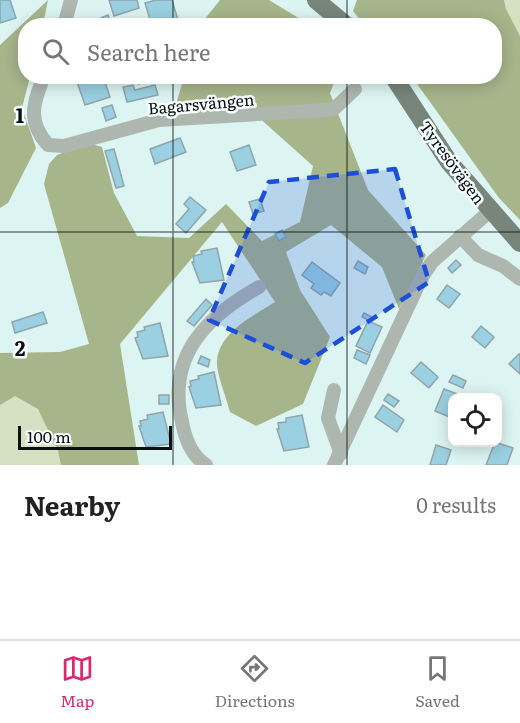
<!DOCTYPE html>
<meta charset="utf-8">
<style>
body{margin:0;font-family:Literata,serif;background:#f2f2f2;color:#222}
.controls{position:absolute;right:18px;bottom:18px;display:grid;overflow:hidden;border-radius:12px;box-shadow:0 3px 15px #0003}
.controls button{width:54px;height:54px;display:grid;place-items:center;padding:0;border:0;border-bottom:2px solid #e0e0e0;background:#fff;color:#222;font:30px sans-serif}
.scale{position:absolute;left:18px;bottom:15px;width:154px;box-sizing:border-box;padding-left:6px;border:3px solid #091110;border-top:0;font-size:16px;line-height:21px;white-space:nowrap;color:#091110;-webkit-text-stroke:4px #f6fffe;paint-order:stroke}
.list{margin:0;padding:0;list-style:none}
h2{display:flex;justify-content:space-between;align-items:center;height:78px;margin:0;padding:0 24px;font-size:26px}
h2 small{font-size:20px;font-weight:400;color:#767676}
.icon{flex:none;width:33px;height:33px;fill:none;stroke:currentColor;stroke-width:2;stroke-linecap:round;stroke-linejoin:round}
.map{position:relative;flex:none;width:520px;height:465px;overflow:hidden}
.search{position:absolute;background:#fff;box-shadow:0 3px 15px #0003;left:18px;right:18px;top:18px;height:66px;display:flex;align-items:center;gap:15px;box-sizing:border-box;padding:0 21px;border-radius:24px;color:#767676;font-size:22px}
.sheet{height:174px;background:#fff}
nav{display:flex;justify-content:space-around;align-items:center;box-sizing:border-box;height:84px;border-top:2px solid #e0e0e0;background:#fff;font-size:16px;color:#767676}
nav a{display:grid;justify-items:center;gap:3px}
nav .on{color:#db2777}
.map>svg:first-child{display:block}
.green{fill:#d6e0c3}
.forest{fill:#a7b58b}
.building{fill:#9ad0e1;stroke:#8fa4ab;stroke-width:1.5}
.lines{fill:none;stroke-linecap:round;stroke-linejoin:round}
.minor{stroke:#aeb6b0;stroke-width:14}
.major{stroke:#77857b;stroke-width:18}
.marked{fill:#1d4ed8;fill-opacity:0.2;stroke:#1d4ed8;stroke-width:4.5;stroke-dasharray:12 8;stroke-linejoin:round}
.grid{fill:none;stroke:#091110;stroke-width:1.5;stroke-opacity:0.55}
.labels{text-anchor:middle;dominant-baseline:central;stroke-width:5;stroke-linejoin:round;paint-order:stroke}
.street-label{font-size:16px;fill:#091110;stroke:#f6fffe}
.grid-label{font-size:20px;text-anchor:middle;font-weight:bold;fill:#091110;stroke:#f6fffe;stroke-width:5;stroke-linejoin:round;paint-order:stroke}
</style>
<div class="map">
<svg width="520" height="465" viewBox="0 0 520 465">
<rect width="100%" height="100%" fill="#ddf5f2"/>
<g class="green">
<path d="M504 0H520V36L506 9Z"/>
<path d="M78 358 91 465H0V386Z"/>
</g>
<g class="forest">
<path d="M48 0 43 25 26 26V76L30 77 22 108 36 148 8 203 0 208V45Z"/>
<path d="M220 0H269L310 25H200Z"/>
<path d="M357 0H504L506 9 520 36V220L499 198 412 77 494 76V26L364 25 353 11Z"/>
<path d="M184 77H336L330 93 368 190 426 255 399 309 382 267 331 225 286 252 300 290 330 337 303 404 256 426 230 412C227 399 216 373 217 361 219 332 253 316 275 302L222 222 120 344 139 465H61L58 451 38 409 15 396 0 405V353L60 352 89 344 44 184 49 164 57 155 88 143 102 147 114 193 137 236 189 238 226 204 262 241 300 222 313 166 246 106 174 111Z"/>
</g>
<g class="building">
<path d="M0 0H10L16 18 0 23Z"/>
<path d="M109 0H137L139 8 114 16Z"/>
<path d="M156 0H172L179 23 152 26 145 3Z"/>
<path d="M108 15 111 24 98 26 103 24 101 18Z"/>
<path d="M75 76H103L110 97 85 105Z"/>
<path d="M139 76H154L139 84Z"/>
<path d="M133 85 135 90 155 85 158 95 127 102 123 87Z"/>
<path d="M112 105 116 117 106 121 102 108Z"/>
<path d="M180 138 186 152 155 164 150 149Z"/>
<path d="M249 145 256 165 237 171 230 152Z"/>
<path d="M114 149 124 186 116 188 105 151Z"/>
<path d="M190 197 206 210 186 233 176 224 189 209 184 204Z"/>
<path d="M260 199 264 211 253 214 249 202Z"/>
<path d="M282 230 286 237 279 241 275 234Z"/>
<path d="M217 248 224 280 200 283 192 262H194L193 256 202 254 201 251Z"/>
<path d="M456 260 461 265 452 273 448 268Z"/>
<path d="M358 261 368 267 365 274 354 268Z"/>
<path d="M312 262 340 283 331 296 324 292 321 295 311 288 314 284 302 275Z"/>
<path d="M447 285 460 294 449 308 437 299Z"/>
<path d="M206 299 212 305 194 326 187 321Z"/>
<path d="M43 312 47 323 15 333 12 322Z"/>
<path d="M364 313 372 317 370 321 362 317Z"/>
<path d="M368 321 382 327 370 353 356 346Z"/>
<path d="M160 323 168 356 143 359 135 338 138 337 137 332 145 330 144 327Z"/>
<path d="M481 326 494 337 485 348 472 337Z"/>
<path d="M357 350 370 355 366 364 354 358Z"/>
<path d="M519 354H520V374L509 364Z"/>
<path d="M201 356 210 360 208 367 198 363Z"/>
<path d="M421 362 438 377 429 388 411 373Z"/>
<path d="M214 372 221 405 196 408 189 387 191 386 190 381 199 379 198 376Z"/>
<path d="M453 375 466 381 463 388 449 382Z"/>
<path d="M444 389 460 395 452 398V418L435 411Z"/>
<path d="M388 394 399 401 394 407 384 400Z"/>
<rect x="159" y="395" width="10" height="9"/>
<path d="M383 405 404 420 397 432 375 417Z"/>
<path d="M163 412 171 444 146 447 139 426H141L140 421 148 419 147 415Z"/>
<path d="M302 415 309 447 284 451 277 429H279L278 423 286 422V418Z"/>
<path d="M495 442 513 448 507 465H486Z"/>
<path d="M436 445 451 450 446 465H430Z"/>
</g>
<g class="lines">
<g class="minor">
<path d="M64 26 71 0"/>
<path d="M44 76C33 104 27 121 48 145L64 146 159 120 327 110 335 108 355 89"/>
<path d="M460 236 478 255 503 266 520 279"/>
<path d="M334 390 328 418 341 454"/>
<path d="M206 465C192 456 185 438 182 422 166 356 207 316 259 287"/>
<path d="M334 465 422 277 432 262 490 211"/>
</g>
<g class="major">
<path d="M316 0 347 26"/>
<path d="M393 76 449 162 520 243"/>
</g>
</g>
<path class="marked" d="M395 169 429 282 305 363 209 320 269 182Z"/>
<path class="grid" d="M173 0V26M347 0V26M173 76V465M347 76V465M0 232H520"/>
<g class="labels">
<g class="street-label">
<text transform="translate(201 103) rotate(-5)">Bagarsvängen</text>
<text transform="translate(453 162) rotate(54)">Tyresövägen</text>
</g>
</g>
<g class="grid-label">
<text x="20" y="123">1</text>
<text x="20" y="356">2</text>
</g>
</svg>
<div class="controls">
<button><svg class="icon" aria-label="locate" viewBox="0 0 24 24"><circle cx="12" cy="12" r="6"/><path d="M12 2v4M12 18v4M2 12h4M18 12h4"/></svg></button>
</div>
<div class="scale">100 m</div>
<div class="search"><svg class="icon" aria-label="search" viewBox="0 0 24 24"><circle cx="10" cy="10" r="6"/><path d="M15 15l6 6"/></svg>Search here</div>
</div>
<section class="sheet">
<h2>Nearby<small>0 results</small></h2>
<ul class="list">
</ul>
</section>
<nav>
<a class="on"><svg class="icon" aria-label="map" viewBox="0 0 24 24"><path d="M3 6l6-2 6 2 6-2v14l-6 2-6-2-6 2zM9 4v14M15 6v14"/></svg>Map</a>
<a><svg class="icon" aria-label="directions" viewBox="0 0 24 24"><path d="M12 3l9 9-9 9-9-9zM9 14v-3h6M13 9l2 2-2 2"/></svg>Directions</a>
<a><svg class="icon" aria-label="saved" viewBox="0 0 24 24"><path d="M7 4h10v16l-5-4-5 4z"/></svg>Saved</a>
</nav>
